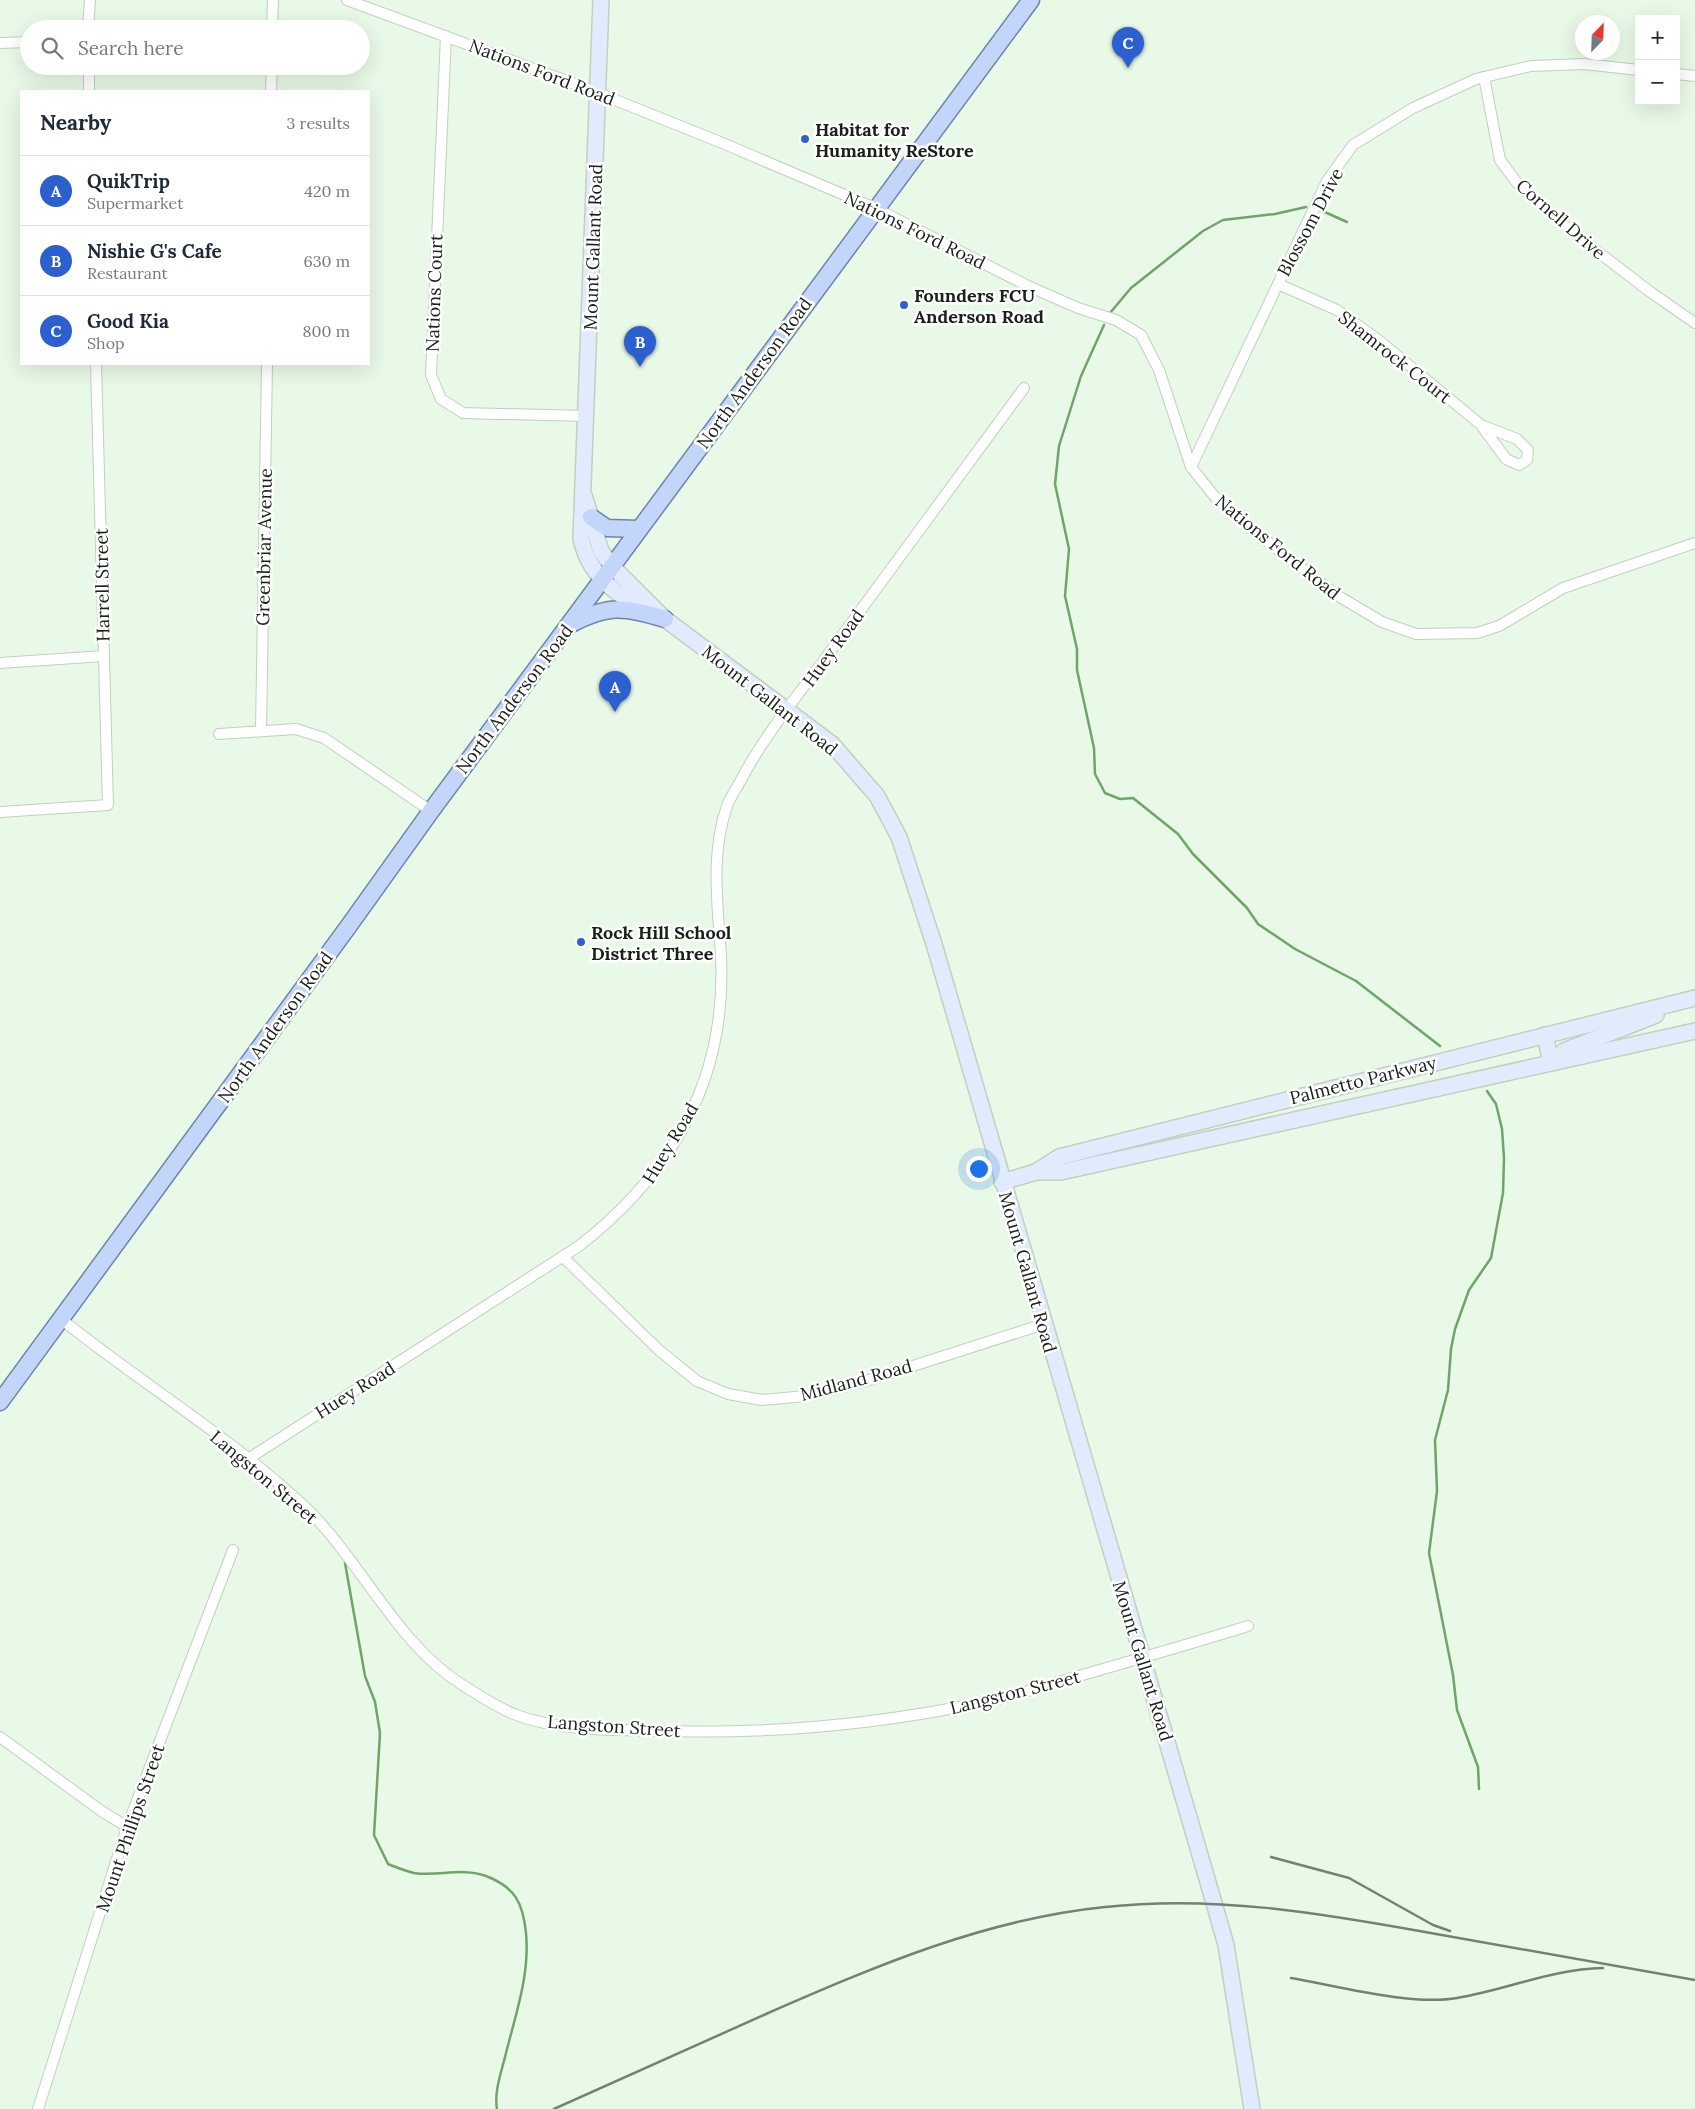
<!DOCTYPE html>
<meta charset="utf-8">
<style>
body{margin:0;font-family:Lora,serif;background:#f6f6f7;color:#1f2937}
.controls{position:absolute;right:15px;top:15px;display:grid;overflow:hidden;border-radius:0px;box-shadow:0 5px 20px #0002}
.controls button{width:45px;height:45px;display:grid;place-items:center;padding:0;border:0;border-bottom:1px solid #e0e1e3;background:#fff;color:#1f2937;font:25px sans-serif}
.compass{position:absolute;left:1575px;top:15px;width:45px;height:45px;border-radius:50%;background:#fff;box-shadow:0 5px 20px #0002;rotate:23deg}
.you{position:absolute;left:978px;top:1168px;width:18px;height:18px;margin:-12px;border:4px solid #fff;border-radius:50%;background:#1a73e8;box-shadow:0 0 0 8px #1a73e833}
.badge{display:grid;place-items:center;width:32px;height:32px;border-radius:50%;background:#2b60ce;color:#fff;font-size:16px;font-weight:700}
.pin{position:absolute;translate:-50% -41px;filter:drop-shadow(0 1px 2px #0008)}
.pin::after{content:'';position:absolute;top:26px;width:18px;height:15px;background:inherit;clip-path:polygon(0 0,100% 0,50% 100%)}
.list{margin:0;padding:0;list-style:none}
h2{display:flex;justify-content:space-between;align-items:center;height:65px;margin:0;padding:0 20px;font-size:21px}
h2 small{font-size:16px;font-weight:400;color:#747a83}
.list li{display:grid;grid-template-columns:32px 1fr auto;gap:15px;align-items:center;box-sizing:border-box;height:70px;padding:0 20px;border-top:1px solid #e0e1e3}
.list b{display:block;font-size:19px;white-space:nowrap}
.list p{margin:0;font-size:16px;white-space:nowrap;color:#747a83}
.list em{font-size:16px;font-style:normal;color:#747a83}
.icon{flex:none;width:28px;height:28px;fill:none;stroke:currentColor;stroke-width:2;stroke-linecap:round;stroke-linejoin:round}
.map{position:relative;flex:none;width:1695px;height:2109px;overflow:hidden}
.search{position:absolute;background:#fff;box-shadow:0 5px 20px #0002;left:20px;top:20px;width:350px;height:55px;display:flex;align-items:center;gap:12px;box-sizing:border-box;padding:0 18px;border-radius:28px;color:#747a83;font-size:19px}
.panel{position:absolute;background:#fff;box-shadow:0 5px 20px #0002;left:20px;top:90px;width:350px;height:275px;border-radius:0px}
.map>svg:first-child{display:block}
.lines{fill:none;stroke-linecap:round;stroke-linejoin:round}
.stream{stroke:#6fa569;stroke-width:2.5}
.street-casing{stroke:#c1d0bf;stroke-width:12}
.secondary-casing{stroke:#c1d0bf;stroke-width:18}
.primary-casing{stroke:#6e84a9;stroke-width:19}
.street{stroke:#fff;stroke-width:10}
.secondary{stroke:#e1ebfd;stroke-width:15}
.primary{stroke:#c3d6fa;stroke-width:16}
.rail{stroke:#768075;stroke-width:2.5}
.poi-dot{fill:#2b60ce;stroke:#fff;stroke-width:2}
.labels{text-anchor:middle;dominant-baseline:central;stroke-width:5;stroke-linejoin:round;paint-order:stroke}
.street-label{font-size:18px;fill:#191f19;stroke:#fff}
.poi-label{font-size:18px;font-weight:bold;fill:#191f19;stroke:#fff;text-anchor:start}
</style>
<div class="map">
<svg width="1695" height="2109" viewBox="0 0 1695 2109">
<rect width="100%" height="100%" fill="#e9f9e7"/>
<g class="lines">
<g class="stream">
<path d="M1318 209 1347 222"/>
<path d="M1110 313 1131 288 1203 231 1223 220 1275 214 1306 207"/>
<path d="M1104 325 1081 376 1059 446 1055 484 1069 549 1065 596 1077 649V670L1094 748 1095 774 1105 793 1120 799 1133 798 1178 834 1193 854 1247 908 1258 924 1295 949 1356 981 1440 1046"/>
<path d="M345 1563 365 1676 375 1702 380 1733 374 1835 388 1864C396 1867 405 1871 414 1873 437 1877 462 1867 486 1876 515 1887 523 1903 526 1933 530 1976 515 2016 505 2057 501 2073 494 2092 497 2109"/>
<path d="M1479 1789 1478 1767 1457 1710 1453 1675 1429 1553 1437 1491 1435 1440 1448 1390 1451 1349 1455 1329 1469 1290 1491 1258 1503 1193 1504 1158 1502 1129 1496 1104 1487 1091"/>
</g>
<defs>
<g id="street">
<path d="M347 0 583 87 720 142 875 208 1028 286 1078 308 1116 320 1141 335 1159 370 1191 467 1215 497 1251 529 1335 594 1382 622 1416 634 1477 633 1499 626 1563 588 1695 543"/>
<path d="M88 29 90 0"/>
<path d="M272 29 273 0"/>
<path d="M446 36 431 375 441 399 463 413 587 416"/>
<path d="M0 43 29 42"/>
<path d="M89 66V91"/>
<path d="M1676 74 1695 76"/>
<path d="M1484 77 1500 160 1517 183 1575 234 1649 291 1695 323"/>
<path d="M271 91 272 66"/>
<path d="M1278 284 1337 310 1381 342 1481 425 1506 459 1519 465 1527 460 1528 450 1517 439 1481 425"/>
<path d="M1191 467 1327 181 1353 145 1413 108 1476 79 1531 66 1584 64 1639 70"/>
<path d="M0 663 104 656"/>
<path d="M261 730 267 364"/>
<path d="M219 734 296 729 324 738 431 811"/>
<path d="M0 812 108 805 96 364"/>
<path d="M563 1257 660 1351 697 1381 728 1394 762 1400 806 1396 866 1381 1044 1324"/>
<path d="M61 1319C141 1383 229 1436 304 1506 359 1558 397 1644 461 1684 477 1694 496 1707 514 1714 559 1732 621 1730 669 1731 774 1734 878 1724 980 1703 1011 1697 1042 1687 1072 1678 1131 1661 1190 1644 1248 1626"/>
<path d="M248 1459 579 1246C673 1173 727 1078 721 956 718 906 710 855 727 806 730 797 737 788 741 780 764 736 795 699 824 660 891 569 957 479 1024 388"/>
<path d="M0 1737 100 1810 127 1827"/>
<path d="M38 2109 127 1827 233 1550"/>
</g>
<g id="secondary">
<path d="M601 0 581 538C588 575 617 596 649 611"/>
<path d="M584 495 601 551 612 566 665 619 832 744 877 796 899 837 934 944 1214 1903 1226 1945 1252 2109"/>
<path d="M1545 1035 1551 1063"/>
<path d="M1558 1057 1564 1051 1656 1015"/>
<path d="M1037 1171 1059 1157 1695 998"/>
<path d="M1002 1182 1036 1172H1061L1695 1031"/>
</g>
<g id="primary">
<path d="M591 517 607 528 639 529"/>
<path d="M571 624C609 604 625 607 665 619"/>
<path d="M0 1402 348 927 431 811 1031 0"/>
</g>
</defs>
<use href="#street" class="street-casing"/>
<use href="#secondary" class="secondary-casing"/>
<use href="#primary" class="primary-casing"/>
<use href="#street" class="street"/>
<use href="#secondary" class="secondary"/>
<use href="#primary" class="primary"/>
<g class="rail">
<path d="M1271 1857 1349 1878 1433 1925 1450 1931"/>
<path d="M1291 1978C1337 1986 1412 2006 1457 1998 1506 1990 1552 1969 1603 1968"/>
<path d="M554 2109C624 2077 695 2046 766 2014 876 1966 985 1919 1105 1907 1214 1895 1319 1913 1425 1932 1515 1948 1605 1964 1695 1980"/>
</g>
</g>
<g class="poi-dot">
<circle cx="805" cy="139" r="5"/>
<circle cx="904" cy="305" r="5"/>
<circle cx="581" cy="942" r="5"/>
</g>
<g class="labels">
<g class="street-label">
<text transform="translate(542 72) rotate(21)">Nations Ford Road</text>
<text transform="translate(1561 219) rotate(41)">Cornell Drive</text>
<text transform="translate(1310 222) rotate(-62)">Blossom Drive</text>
<text transform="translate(915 230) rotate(26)">Nations Ford Road</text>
<text transform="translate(593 247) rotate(-88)">Mount Gallant Road</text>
<text transform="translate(434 293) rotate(-88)">Nations Court</text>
<text transform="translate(1395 357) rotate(38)">Shamrock Court</text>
<text transform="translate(754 373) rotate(-54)">North Anderson Road</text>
<text transform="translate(264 547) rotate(-89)">Greenbriar Avenue</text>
<text transform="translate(1278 547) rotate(39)">Nations Ford Road</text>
<text transform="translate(102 585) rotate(-91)">Harrell Street</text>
<text transform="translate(833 648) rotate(-54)">Huey Road</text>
<text transform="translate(514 699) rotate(-53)">North Anderson Road</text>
<text transform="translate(770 700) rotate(38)">Mount Gallant Road</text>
<text transform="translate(275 1027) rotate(-54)">North Anderson Road</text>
<text transform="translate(1363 1080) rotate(-14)">Palmetto Parkway</text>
<text transform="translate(670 1143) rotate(-59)">Huey Road</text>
<text transform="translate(1028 1272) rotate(74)">Mount Gallant Road</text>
<text transform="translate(856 1380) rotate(-15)">Midland Road</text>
<text transform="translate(355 1390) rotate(-32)">Huey Road</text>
<text transform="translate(264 1477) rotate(40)">Langston Street</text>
<text transform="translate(1143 1661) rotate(73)">Mount Gallant Road</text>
<text transform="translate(1015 1692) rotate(-14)">Langston Street</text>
<text transform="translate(614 1726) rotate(4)">Langston Street</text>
<text transform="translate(130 1828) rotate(-71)">Mount Phillips Street</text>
</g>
<g class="poi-label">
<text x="815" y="129">Habitat for<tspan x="815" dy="21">Humanity ReStore</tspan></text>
<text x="914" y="295">Founders FCU<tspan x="914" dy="21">Anderson Road</tspan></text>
<text x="591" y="932">Rock Hill School<tspan x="591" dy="21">District Three</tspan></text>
</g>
</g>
</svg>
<div class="controls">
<button>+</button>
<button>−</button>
</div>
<svg class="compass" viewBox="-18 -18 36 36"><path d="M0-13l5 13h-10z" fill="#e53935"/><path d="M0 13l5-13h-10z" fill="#747a83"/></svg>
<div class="you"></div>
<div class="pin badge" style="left:615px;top:712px">A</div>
<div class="pin badge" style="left:640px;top:367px">B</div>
<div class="pin badge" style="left:1128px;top:68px">C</div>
<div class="search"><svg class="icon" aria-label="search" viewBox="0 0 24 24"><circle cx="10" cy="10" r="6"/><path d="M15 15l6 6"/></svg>Search here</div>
<section class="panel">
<h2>Nearby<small>3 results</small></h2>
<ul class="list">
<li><span class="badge">A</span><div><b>QuikTrip</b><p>Supermarket</p></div><em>420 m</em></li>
<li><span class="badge">B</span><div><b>Nishie G's Cafe</b><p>Restaurant</p></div><em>630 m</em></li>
<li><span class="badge">C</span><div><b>Good Kia</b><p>Shop</p></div><em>800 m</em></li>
</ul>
</section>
</div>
